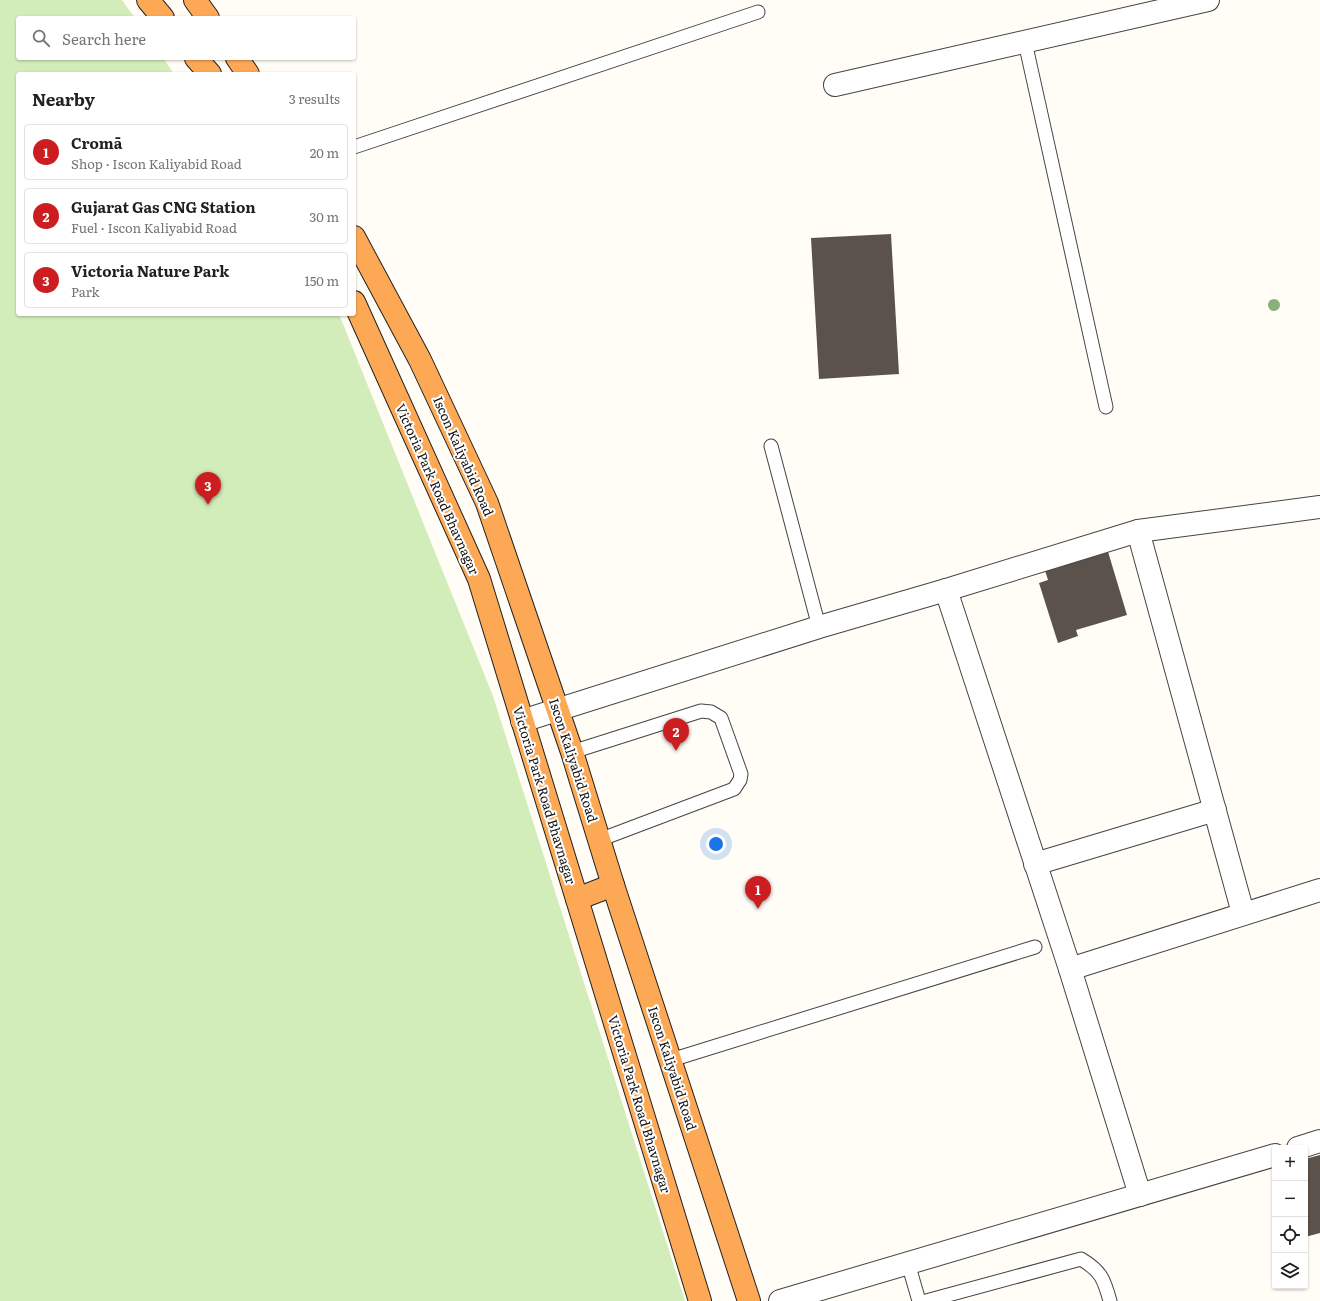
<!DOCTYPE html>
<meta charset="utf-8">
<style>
body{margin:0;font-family:Literata,serif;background:#f6f6f6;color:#202124}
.controls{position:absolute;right:12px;bottom:12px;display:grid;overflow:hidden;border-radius:4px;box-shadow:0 1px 3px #0004}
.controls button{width:36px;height:36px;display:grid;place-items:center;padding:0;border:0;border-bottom:1px solid #e0e0e0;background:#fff;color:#202124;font:20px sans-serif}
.you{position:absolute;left:716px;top:844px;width:14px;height:14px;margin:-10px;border:3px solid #fff;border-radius:50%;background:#1a73e8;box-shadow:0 0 0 6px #1a73e833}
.badge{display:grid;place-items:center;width:26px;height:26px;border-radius:50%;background:#cc1e20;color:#fff;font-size:13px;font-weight:700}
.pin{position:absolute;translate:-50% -33px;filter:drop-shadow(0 1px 2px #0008)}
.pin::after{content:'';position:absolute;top:21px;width:14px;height:12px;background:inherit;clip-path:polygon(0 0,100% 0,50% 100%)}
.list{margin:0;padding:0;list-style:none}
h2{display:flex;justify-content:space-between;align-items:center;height:52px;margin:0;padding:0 16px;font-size:17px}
h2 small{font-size:13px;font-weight:400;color:#757577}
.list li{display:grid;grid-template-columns:26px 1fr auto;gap:12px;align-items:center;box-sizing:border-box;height:56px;margin:0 8px 8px;padding:0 8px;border:1px solid #e0e0e0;border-radius:4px}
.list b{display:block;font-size:15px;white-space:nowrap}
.list p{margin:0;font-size:13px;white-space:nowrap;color:#757577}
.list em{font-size:13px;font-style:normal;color:#757577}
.icon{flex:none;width:22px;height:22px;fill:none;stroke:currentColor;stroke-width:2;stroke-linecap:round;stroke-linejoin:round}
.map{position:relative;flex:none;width:1320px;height:1301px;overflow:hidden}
.search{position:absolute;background:#fff;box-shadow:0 1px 3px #0004;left:16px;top:16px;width:340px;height:44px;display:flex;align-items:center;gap:10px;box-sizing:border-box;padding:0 14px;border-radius:4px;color:#757577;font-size:15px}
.panel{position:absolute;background:#fff;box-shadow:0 1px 3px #0004;left:16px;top:72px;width:340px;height:244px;border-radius:4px}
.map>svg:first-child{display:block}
.green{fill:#d3edba}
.building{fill:#5b524c}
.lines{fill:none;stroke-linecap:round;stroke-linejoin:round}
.lane-casing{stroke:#444;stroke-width:15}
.street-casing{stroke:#444;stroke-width:24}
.highway-casing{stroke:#222;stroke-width:24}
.lane{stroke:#fff;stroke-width:13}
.street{stroke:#fff;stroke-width:22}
.highway{stroke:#fda855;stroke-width:22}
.tree{fill:#89af7d}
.labels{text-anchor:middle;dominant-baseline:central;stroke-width:4;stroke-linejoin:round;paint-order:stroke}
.street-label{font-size:13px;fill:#111;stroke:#fff}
</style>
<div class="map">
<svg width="1320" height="1301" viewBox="0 0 1320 1301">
<rect width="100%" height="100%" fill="#fffdf5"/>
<path class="green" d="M0 0H122L135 18H18V58H163L174 74H18V314H339L493 696 685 1301H0Z"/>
<g class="building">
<path d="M891 234 899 374 819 379 811 238Z"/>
<path d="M1106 545 1127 615 1076 630 1078 636 1058 643 1039 583 1048 580 1043 564Z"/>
<path d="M1320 1155V1233L1305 1237V1159Z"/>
</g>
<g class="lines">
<defs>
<g id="lane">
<path d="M1025 42 1106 407"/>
<path d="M354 147 758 12"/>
<path d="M771 446 819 627"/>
<path d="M572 752 701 711 711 712 721 718 741 774 740 780 734 789 599 840"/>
<path d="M671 1060 1035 947"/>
<path d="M908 1263 919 1301"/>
<path d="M926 1301 1081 1259C1101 1271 1104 1279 1110 1301"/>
</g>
<g id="street">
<path d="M835 85 1208 0"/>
<path d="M1138 531 1243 913"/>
<path d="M946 590 1070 969 1140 1195"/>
<path d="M522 721 819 627 946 590 1138 531 1320 507"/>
<path d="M1035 864 1215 810"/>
<path d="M1070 969 1320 890"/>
<path d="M1298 1148 1320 1141"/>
<path d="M780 1301 1275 1155"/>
</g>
<g id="highway">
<path d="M148 0 163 18"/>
<path d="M195 0 208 18"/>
<path d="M196 58 210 74"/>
<path d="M237 58 248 74"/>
<path d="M354 237 420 360 487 503 572 752 613 885 749 1301"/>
<path d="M354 302 479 579 700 1301"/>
<path d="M577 899 613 885"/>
</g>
</defs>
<use href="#lane" class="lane-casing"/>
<use href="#street" class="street-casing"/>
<use href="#highway" class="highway-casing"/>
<use href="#lane" class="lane"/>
<use href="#street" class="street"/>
<use href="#highway" class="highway"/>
</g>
<circle class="tree" cx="1274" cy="305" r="6"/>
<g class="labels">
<g class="street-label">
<text transform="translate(464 456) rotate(66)">Iscon Kaliyabid Road</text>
<text transform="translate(438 489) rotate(66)">Victoria Park Road Bhavnagar</text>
<text transform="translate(574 760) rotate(72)">Iscon Kaliyabid Road</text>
<text transform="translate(545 795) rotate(73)">Victoria Park Road Bhavnagar</text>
<text transform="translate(673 1068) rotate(72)">Iscon Kaliyabid Road</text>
<text transform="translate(640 1104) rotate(73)">Victoria Park Road Bhavnagar</text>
</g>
</g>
</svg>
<div class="controls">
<button>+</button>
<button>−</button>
<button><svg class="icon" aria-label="locate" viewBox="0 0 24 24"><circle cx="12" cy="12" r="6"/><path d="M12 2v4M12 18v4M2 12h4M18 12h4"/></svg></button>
<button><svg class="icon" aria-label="layers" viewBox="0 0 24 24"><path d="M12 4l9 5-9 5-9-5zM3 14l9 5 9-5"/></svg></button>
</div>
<div class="you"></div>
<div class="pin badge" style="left:758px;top:909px">1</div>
<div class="pin badge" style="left:676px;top:751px">2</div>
<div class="pin badge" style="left:208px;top:505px">3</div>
<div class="search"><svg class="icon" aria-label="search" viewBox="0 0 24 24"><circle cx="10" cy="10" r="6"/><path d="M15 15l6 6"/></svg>Search here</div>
<section class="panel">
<h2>Nearby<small>3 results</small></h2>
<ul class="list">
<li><span class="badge">1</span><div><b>Cromā</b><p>Shop · Iscon Kaliyabid Road</p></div><em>20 m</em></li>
<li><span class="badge">2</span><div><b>Gujarat Gas CNG Station</b><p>Fuel · Iscon Kaliyabid Road</p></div><em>30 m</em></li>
<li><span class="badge">3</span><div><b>Victoria Nature Park</b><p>Park</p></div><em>150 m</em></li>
</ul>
</section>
</div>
